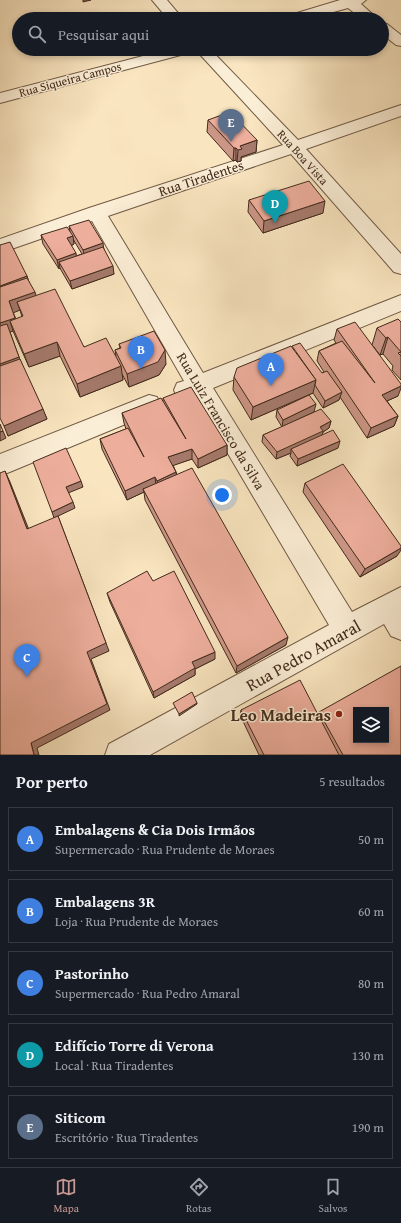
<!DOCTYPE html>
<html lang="pt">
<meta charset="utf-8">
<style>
body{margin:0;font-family:"Gentium Book Plus",serif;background:#20242c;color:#f1f3f6}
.controls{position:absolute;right:12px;bottom:12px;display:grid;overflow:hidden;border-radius:0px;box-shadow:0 2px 6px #0003}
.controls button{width:36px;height:36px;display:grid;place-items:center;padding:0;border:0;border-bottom:1px solid #363941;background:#171b24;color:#f1f3f6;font:20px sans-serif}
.you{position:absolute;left:222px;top:495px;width:14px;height:14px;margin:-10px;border:3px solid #fff;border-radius:50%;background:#1a73e8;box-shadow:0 0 0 6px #1a73e833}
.badge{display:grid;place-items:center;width:26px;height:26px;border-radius:50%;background:#c59692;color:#fff;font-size:13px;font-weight:700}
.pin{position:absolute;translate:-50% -33px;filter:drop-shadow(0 1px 2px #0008)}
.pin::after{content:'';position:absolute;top:21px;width:14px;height:12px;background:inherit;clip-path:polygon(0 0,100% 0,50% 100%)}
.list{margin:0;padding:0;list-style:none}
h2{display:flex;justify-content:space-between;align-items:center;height:52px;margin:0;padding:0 16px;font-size:17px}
h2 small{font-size:13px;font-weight:400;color:#9ea1a6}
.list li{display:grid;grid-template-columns:26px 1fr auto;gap:12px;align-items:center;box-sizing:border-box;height:64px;margin:0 8px 8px;padding:0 8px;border:1px solid #363941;border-radius:0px}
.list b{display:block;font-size:15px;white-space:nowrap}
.list p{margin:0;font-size:13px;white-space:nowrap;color:#9ea1a6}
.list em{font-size:13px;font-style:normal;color:#9ea1a6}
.icon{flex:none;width:22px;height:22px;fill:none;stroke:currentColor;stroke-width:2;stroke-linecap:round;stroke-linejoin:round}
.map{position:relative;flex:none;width:401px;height:755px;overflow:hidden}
.search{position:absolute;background:#171b24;box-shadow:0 2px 6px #0003;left:12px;right:12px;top:12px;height:44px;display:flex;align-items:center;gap:10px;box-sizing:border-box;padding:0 14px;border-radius:22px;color:#9ea1a6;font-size:15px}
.sheet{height:412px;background:#171b24}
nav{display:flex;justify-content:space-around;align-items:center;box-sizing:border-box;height:56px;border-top:1px solid #363941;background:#171b24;font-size:11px;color:#9ea1a6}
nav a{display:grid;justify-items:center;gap:2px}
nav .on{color:#c59692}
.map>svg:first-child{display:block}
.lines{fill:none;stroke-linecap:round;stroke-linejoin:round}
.minor-casing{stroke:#705a45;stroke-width:2}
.minor{fill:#fbeed6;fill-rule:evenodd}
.wall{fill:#cc9686;stroke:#422b1c;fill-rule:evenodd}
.shaded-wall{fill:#a67a6d;stroke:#422b1c}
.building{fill:#edae9c;stroke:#422b1c;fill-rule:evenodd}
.poi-dot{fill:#8f2418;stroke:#fbeed6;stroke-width:1.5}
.labels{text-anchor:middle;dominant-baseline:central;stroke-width:3;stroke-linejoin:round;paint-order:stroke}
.far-street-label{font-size:12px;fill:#422b1c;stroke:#fbeed6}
.street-label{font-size:14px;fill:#422b1c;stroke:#fbeed6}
.near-street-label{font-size:17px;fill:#422b1c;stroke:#fbeed6}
.near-poi-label{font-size:17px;font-weight:bold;fill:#422b1c;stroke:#fbeed6;text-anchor:end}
</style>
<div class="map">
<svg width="401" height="755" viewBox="0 0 401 755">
<rect width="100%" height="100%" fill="#f9e5c0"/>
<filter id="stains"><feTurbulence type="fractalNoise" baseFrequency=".005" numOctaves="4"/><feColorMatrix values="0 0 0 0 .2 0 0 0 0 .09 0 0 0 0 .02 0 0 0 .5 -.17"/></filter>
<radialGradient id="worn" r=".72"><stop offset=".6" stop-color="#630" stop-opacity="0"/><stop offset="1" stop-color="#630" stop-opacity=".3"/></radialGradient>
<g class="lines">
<defs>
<g id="minor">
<path d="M152 0H167L183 19H168Z"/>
<path d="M340 0H366L361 4 378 19H362L348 8 308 19H285L287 16Z"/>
<path d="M382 23 387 24 401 35V46L396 45 382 34Z"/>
<path d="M170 49H194L192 52 0 103V93Z"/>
<path d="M195 49H210L298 140 401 105V116L306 149 401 254V274L394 272 291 154 108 216 203 373 401 295V311L213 388 352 612 401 587V640L391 636 384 624 150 755H105L109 744 329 625 194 396 185 399 177 397 174 390 177 383 184 381 92 221 0 253V239L89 208 283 145Z"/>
<path d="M149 395 157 397 160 404 157 411 0 476V454Z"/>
</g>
</defs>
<use href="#minor" class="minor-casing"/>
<use href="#minor" class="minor"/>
</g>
<g class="wall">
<path d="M208 120 257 140 256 152 241 157V161L237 162 236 160 233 161 207 132Z"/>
<path d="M249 200 323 213 263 233 248 212Z"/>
<path d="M69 226 103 247 114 274 72 289 61 270 60 268 59 269 43 244 41 235 70 232ZM73 239 82 254 76 256 71 246 74 244Z"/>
<path d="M0 245 27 276 28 280 36 296 84 347 116 356 115 350 120 348 119 344 166 364 159 375 129 387 122 374 123 380 80 397 60 356 29 367 13 331 10 332 20 360 47 419 8 436ZM20 310 22 317 16 319 13 312Z"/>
<path d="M401 322V380L392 370 393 366 383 354 380 355 373 346 398 396 387 401 398 416 394 426 367 438 340 397 339 400 323 408 313 393 251 420 233 390 234 377 322 373 324 372 317 361 319 351 336 343 334 340 337 329 372 345 377 328Z"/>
<path d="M163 398 227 445V455L198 468 192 459 173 465 176 472 177 475 286 645 236 673 145 500 144 492 127 500 102 449 100 439 126 429 124 423 122 413 163 401Z"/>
<path d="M277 410 314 412 296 420 331 421 329 428 323 432 322 435 338 448 297 466 290 456 291 453 276 459 262 442 263 435 282 427 276 417Z"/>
<path d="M305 483 397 556 360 577 303 492Z"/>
<path d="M153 581 215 659 195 669V675L154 698 110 602 107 593Z"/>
<path d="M241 710 318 714 319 712 401 755H259L240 715Z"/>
</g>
<g class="shaded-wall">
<path d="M83 0H91L83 2Z"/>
<path d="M257 140 256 152 241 157V161L237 162 238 150 240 146Z"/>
<path d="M234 148H236V160L233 161Z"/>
<path d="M325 201 323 213 263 233 264 221Z"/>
<path d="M73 236 74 244 68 247 67 238Z"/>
<path d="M103 243 104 251 85 258 83 250Z"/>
<path d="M76 253 77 262H59L60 268 59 269 57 260Z"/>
<path d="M113 266 114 274 72 289 70 281Z"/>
<path d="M27 276 31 288 0 299V286Z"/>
<path d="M35 292 38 304 17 302 20 310 13 313 9 301Z"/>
<path d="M15 318 19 329 10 321 13 331 0 336V323Z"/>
<path d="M388 337 383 354 380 355 386 338Z"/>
<path d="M57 342 60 356 29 367 24 354Z"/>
<path d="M165 350 166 364 159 375 129 387 127 374Z"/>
<path d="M19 357 23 368 0 376V364Z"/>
<path d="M121 366 123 380 80 397 77 384Z"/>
<path d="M316 380 313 393 251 420 253 407Z"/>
<path d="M401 386V388L398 396 378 405 382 395Z"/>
<path d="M342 392 339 400 323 408 325 401Z"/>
<path d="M316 404 314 412 282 427 283 420Z"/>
<path d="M43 409 47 419 8 436 4 426Z"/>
<path d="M398 416 394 426 367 438 371 428Z"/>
<path d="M331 421 329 428 323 432 321 439 291 449V453L276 459 277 452Z"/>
<path d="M3 431 6 438 0 441V432Z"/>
<path d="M340 441 338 448 297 466 298 459Z"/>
<path d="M227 445V455L198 468V459Z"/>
<path d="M192 449V459L169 467 168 457Z"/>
<path d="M5 471 10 482 33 540 27 529Z"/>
<path d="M176 472 177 481 158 490 157 481Z"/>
<path d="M155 477 156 486 143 489 144 492 127 500 125 491Z"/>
<path d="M81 481 83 487 68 493 66 487Z"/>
<path d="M73 502 75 508 54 518 52 512Z"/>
<path d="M58 516 109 651 91 659 110 710 37 748 39 755H34L31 743 87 652Z"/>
<path d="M401 548V550L397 556 360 577 365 569Z"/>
<path d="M288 637 286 645 236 673 237 666Z"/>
<path d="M215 652V659L195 669V675L154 698 153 692 192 662Z"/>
<path d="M197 703V704L179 716V714Z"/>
</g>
<g class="building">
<path d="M230 112 257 140 240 146 242 149 238 150 236 148H234L208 120Z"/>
<path d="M309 181 325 201 264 221 249 200Z"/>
<path d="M89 220 103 243 83 250 69 226Z"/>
<path d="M67 227 73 236 67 238 76 253 57 260 41 235Z"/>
<path d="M10 242 27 276 0 286V245Z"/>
<path d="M103 247 113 266 70 281 59 262Z"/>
<path d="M27 278 35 292 9 301 15 318 0 323V287Z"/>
<path d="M55 289 84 347 106 338 121 366 77 384 57 342 24 354 10 321 23 316 17 302Z"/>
<path d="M398 319 401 322V356L398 353 401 352 388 337 386 338 377 328Z"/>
<path d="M355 322 401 384V386L382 395 398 416 371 428 319 351 342 341 375 383 337 329Z"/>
<path d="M7 324 19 357 0 364V326Z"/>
<path d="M154 331 165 350 158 362 127 374 115 350 121 348 119 344Z"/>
<path d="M300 343 322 373 327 371 342 392 325 401 315 385 316 380 292 346Z"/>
<path d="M291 346 316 380 253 407 234 377 237 368Z"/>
<path d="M20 359 43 409 4 426 0 418V366Z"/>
<path d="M191 387 227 445 198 459 192 449 168 457 176 472 157 481 155 477 125 491 100 439 128 428 144 457 122 413 161 398 186 439 163 398Z"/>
<path d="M309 395 316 404 283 420 277 410Z"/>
<path d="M321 409 331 421 320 427 323 431 277 452 263 435Z"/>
<path d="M0 424 3 431 0 432Z"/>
<path d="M333 430 340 441 298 459 291 449Z"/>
<path d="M66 448 81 481 66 487 73 502 52 512 33 462Z"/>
<path d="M343 464 401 546V548L365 569 305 483Z"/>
<path d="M192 468 288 637 237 666 143 489Z"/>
<path d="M5 471 27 529 58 516 106 643 87 652 107 704 31 743 34 755H0V473Z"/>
<path d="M147 571 153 581 174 571 215 652 192 662 195 668 153 692 107 593Z"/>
<path d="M401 666V755H343L319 712ZM356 710H386V740H356Z"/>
<path d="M300 680 339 755H264L241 710Z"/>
<path d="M192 692 197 703 179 714 173 703Z"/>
</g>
<circle class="poi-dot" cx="339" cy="714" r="4"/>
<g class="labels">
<g class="far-street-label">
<text transform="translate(70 79) rotate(-15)">Rua Siqueira Campos</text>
<text transform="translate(303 157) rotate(48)">Rua Boa Vista</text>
</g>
<g class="street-label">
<text transform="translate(201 178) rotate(-18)">Rua Tiradentes</text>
<text transform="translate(221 421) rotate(59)">Rua Luiz Francisco da Silva</text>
</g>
<g class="near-street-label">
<text transform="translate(303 655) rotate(-29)">Rua Pedro Amaral</text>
</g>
<g class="near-poi-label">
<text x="331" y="714">Leo Madeiras</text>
</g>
</g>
<rect width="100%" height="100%" filter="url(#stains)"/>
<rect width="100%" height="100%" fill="url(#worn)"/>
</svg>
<div class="controls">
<button><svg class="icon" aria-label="layers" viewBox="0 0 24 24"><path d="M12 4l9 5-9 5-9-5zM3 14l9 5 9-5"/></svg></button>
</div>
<div class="you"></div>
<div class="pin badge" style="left:271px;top:386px;background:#3f7fe0">A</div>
<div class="pin badge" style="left:141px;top:369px;background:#3f7fe0">B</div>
<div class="pin badge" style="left:27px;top:677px;background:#3f7fe0">C</div>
<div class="pin badge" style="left:275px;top:223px;background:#0f9aa8">D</div>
<div class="pin badge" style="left:231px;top:142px;background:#5c6f8a">E</div>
<div class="search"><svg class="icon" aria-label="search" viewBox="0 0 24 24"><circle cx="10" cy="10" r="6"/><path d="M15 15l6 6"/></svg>Pesquisar aqui</div>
</div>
<section class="sheet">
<h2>Por perto<small>5 resultados</small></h2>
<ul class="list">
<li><span class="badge" style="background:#3f7fe0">A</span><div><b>Embalagens &amp; Cia Dois Irmãos</b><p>Supermercado · Rua Prudente de Moraes</p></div><em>50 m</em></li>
<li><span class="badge" style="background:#3f7fe0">B</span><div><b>Embalagens 3R</b><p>Loja · Rua Prudente de Moraes</p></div><em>60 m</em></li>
<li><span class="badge" style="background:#3f7fe0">C</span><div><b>Pastorinho</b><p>Supermercado · Rua Pedro Amaral</p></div><em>80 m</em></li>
<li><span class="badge" style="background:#0f9aa8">D</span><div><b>Edifício Torre di Verona</b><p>Local · Rua Tiradentes</p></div><em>130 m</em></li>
<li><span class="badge" style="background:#5c6f8a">E</span><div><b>Siticom</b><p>Escritório · Rua Tiradentes</p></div><em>190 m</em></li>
</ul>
</section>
<nav>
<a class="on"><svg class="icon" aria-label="map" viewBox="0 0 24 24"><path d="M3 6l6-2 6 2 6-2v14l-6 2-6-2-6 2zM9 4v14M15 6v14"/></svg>Mapa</a>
<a><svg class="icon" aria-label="directions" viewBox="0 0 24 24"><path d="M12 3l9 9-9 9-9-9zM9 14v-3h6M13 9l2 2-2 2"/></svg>Rotas</a>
<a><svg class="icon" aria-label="saved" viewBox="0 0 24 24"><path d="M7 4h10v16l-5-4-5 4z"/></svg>Salvos</a>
</nav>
